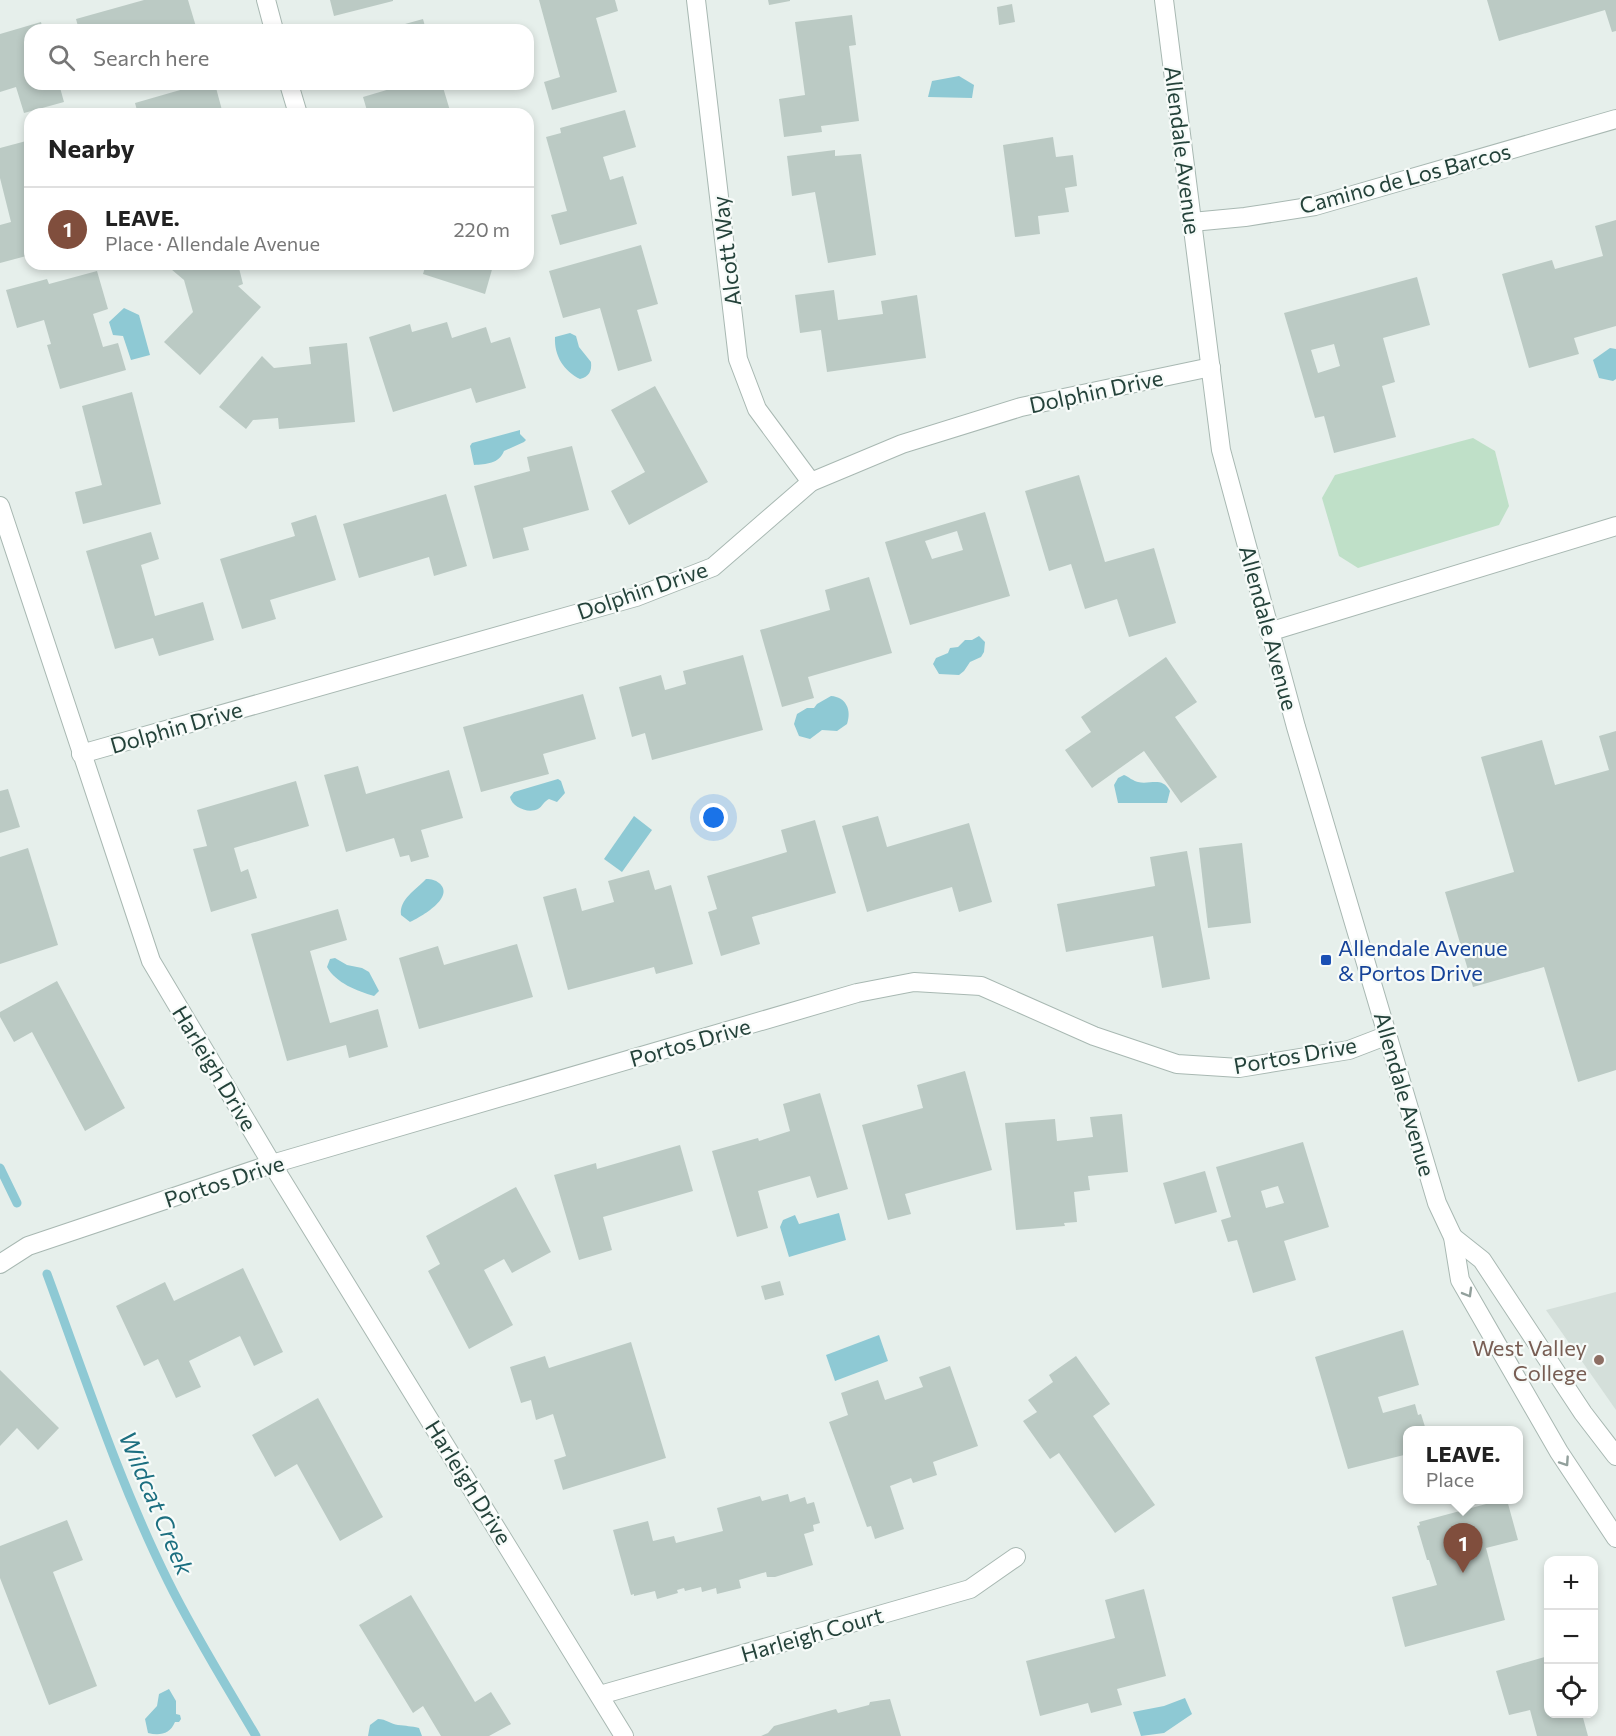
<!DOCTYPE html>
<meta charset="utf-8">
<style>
body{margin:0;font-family:Commissioner,sans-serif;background:#f6f6f6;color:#222}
.controls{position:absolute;right:18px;bottom:18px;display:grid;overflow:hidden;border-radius:12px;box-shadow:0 3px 9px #0003}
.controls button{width:54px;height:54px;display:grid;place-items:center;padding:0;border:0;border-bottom:2px solid #e0e0e0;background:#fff;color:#222;font:30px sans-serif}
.you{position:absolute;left:714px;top:818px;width:21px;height:21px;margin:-15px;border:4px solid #fff;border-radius:50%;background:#1a73e8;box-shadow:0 0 0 9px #1a73e833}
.badge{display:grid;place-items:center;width:39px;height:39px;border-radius:50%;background:#804e3d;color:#fff;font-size:20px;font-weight:700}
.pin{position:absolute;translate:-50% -50px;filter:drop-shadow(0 2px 3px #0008)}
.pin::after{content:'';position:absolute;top:32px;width:21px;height:18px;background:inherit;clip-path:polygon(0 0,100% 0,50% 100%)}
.popup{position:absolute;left:1403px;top:1426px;width:120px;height:78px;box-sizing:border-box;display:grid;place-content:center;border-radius:12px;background:#fff;filter:drop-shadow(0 2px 4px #0005);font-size:20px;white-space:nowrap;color:#767676}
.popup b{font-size:22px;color:#222}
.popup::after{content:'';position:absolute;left:50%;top:100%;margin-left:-12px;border:12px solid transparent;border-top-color:#fff}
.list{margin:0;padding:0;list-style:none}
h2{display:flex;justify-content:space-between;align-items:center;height:78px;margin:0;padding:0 24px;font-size:26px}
h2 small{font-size:20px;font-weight:400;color:#767676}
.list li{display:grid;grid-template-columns:39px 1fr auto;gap:18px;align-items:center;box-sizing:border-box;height:84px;padding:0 24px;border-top:2px solid #e0e0e0}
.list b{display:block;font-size:22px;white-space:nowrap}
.list p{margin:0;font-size:20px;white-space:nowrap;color:#767676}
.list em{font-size:20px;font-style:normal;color:#767676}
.icon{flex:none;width:33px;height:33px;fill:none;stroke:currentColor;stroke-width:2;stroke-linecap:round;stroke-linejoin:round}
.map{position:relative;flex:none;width:1616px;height:1736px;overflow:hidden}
.search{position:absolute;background:#fff;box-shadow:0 3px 9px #0003;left:24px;top:24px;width:510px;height:66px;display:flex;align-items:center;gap:15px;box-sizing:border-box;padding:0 21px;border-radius:18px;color:#767676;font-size:22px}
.panel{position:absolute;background:#fff;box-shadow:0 3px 9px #0003;left:24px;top:108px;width:510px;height:162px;border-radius:18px}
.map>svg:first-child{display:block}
.built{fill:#d4dfda}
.green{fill:#bfe0c8}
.water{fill:#8ec9d4}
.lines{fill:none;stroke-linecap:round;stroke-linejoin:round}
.stream{stroke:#8ec9d4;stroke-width:9}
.building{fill:#bbcac4;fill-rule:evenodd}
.minor-casing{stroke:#a8b8b2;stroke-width:20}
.tertiary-casing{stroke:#a8b8b2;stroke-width:20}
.minor{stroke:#fff;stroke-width:18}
.tertiary{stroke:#fff;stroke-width:18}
.oneway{stroke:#92a09c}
.transit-dot{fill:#1a4fb4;stroke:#f7fbf9;stroke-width:2}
.education-dot{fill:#8d6e63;stroke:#f7fbf9;stroke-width:2}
.labels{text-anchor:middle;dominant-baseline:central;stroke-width:4.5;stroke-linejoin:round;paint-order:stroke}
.street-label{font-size:22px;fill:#24423a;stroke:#f7fbf9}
.transit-label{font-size:22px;fill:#164399;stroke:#f7fbf9;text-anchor:start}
.education-label{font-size:22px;fill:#785e54;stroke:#f7fbf9;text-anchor:end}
.water-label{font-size:24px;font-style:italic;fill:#1c6f80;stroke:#f7fbf9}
</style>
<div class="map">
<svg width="1616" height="1736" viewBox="0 0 1616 1736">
<rect width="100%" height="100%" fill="#e6efeb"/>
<path class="built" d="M1616 1292V1410L1546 1310Z"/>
<path class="green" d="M1473 438 1495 451 1509 506 1499 525 1358 568 1339 556 1322 498 1335 475Z"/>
<g class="water">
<path d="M959 76 974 85 972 98 928 97 932 81Z"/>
<path d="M124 308 139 315 150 355 131 360 123 336 113 335 109 322Z"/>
<path d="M570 333 576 336 579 347 591 362C592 371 589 377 580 379 564 371 554 356 555 337Z"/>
<path d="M1610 348 1616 349V379L1613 381 1599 378 1593 360Z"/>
<path d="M520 430V434L526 440 524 442 504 451C499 464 486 464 474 465L470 446 472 443Z"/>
<path d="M979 636 985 642 984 652 981 657 970 662 964 671 959 675 939 674 933 664 936 658 948 653 950 648 958 647 965 640H972Z"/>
<path d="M831 696C846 697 852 710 847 724L837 731 822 730 810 739 799 736 794 724 797 714 807 708H814L817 704Z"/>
<path d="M1124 775C1129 777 1133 781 1138 782 1150 785 1162 776 1170 791L1167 803H1118L1114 785 1118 778Z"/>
<path d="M558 779 561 781 565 793 557 802 549 799C544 801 542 807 538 809 528 814 512 807 510 797L514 792Z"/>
<path d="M634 816 652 830 622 872 604 859Z"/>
<path d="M426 879C432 879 435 880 439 883 456 897 421 917 410 922L401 915C399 899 416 890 426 879Z"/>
<path d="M335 958 347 965 362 968 369 972 379 991 374 996C357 991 336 983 327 967L330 959Z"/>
<path d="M839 1213 846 1240 789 1257 780 1227 783 1220 795 1215 799 1224Z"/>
<path d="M879 1335 888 1361 835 1381 826 1355Z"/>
<path d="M169 1689 176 1701V1714L180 1715 181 1719 179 1722H175C170 1734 160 1736 148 1733L145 1719 157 1706 159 1694Z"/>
<path d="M1185 1698 1192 1714 1164 1733 1141 1736 1133 1712 1164 1706Z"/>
<path d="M378 1719C386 1719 391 1724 398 1725 406 1726 411 1726 419 1728L422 1736H368L370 1725Z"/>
</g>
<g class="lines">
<g class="stream">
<path d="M0 1168 17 1203"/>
<path d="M47 1274C85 1377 119 1482 168 1581 194 1634 226 1685 256 1736"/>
</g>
</g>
<g class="building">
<path d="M144 0H188L197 30H79L76 19Z"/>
<path d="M330 0H393V1L334 16Z"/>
<path d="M539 0H615L618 11 596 18 617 92 552 110 544 82 560 77Z"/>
<path d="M768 0H790V1L769 5Z"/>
<path d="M1487 0H1616V31L1612 32 1605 10 1499 41Z"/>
<path d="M1012 4 1015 22 999 25 997 7Z"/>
<path d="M852 15 856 45 849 46 859 121 821 126 822 132 784 137 779 99 805 95 795 22Z"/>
<path d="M423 19 426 30H387V29Z"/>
<path d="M41 22 43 30H30V84H59L64 102 24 113 16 87 0 92V34Z"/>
<path d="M201 84H215L223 114H138L135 103Z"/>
<path d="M388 84H442L451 114H368L363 97 390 89Z"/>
<path d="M625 110 636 147 603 157 610 180 623 176 637 224 560 245 551 215 567 211 546 137 561 133 560 128Z"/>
<path d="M1053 137 1056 157 1073 155 1077 186 1065 188 1069 212 1038 216 1040 234 1015 237 1003 145Z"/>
<path d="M30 140V255L0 263V225L11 222 0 178V148Z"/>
<path d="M835 150V156L861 154 876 255 828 263 815 192 792 196 787 156Z"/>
<path d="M1616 220V326L1574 338 1579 354 1529 368 1502 274 1552 260 1555 269 1603 256 1595 226Z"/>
<path d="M641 245 658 304 637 310 652 361 618 371 600 308 563 318 549 271Z"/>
<path d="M165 264H238L243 284 238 286 261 307 200 375 164 342 193 312 184 280Z"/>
<path d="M426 264H488L493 266 485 294 423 274Z"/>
<path d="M97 271 108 309 93 314 103 347 118 343 126 370 60 389 47 345 51 344 44 320 17 328 6 290 47 279 49 284Z"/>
<path d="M1417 277 1430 325 1383 338 1395 382 1382 386 1396 437 1334 453 1324 416 1315 418 1284 313ZM1334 344 1340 366 1318 373 1311 350Z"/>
<path d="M834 290 838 320 883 314 881 301 917 295 926 358 827 372 821 330 800 333 795 295Z"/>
<path d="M447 322 452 338 486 327 491 343 510 337 526 388 476 403 471 388 393 412 369 337 410 324 412 332Z"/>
<path d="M347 343 355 422 279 429 278 418 253 420 246 429 219 407 262 356 274 368 311 364 309 347Z"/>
<path d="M655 386 708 482 629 525 611 491 645 472 611 410Z"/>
<path d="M132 392 161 504 83 524 75 492 102 485 82 406Z"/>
<path d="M572 446 589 510 523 528 529 550 493 559 474 486 530 471 527 457Z"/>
<path d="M1079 475 1105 562 1154 548 1176 623 1129 637 1117 599 1085 609 1071 564 1049 571 1025 491Z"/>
<path d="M446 494 467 566 434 576 429 557 359 578 343 524Z"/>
<path d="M985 512 1010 596 910 625 885 542ZM957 531 963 550 932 559 925 541Z"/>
<path d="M316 515 336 580 270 600 276 619 242 629 220 559 295 536 291 523Z"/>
<path d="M151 532 159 559 141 565 155 616 203 602 214 640 159 656 153 638 115 649 86 551Z"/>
<path d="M869 577 892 653 808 677 814 698 782 707 760 630 830 610 825 590Z"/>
<path d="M743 655 763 730 652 760 645 733 632 737 619 687 661 675 665 690 686 684 683 671Z"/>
<path d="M1166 657 1197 702 1175 717 1217 777 1181 803 1144 751 1092 788 1065 750 1091 732 1081 717Z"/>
<path d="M583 694 596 739 543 754 549 774 481 792 463 727Z"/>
<path d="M1616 731V1070L1578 1082 1544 967 1473 987 1445 892 1514 872 1481 757 1542 740 1555 785 1609 770 1599 736Z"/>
<path d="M358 766 366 794 449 770 463 818 421 830 429 857 411 862 409 855 400 857 394 838 346 852 324 775Z"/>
<path d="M296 781 309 826 234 848 241 872 248 869 257 898 211 912 193 849 207 846 197 810Z"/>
<path d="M8 789 20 827 0 833V791Z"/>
<path d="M878 816 887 847 969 823 992 902 959 912 952 887 867 912 842 826Z"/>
<path d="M815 820 836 893 752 917 760 944 721 956 708 912 717 909 707 876 787 852 781 830Z"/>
<path d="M1242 843 1251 923 1208 928 1199 848Z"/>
<path d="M28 848 58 945 0 964V857Z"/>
<path d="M1187 851 1210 979 1162 988 1153 936 1066 952 1057 904 1155 886 1150 857Z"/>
<path d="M649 870 655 890 671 885 693 964 656 974 654 967 568 990 543 897 576 888 582 911 614 902 608 881Z"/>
<path d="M338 909 347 940 310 951 330 1023 378 1009 388 1047 349 1058 346 1045 287 1061 251 934Z"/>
<path d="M517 944 533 997 419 1029 399 958 438 946 444 965Z"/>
<path d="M57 981 125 1108 85 1131 32 1032 14 1042 0 1017V1012Z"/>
<path d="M965 1071 992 1170 905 1194 911 1214 888 1220 862 1125 923 1108 917 1085Z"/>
<path d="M820 1093 848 1189 817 1198 810 1176 758 1191 768 1228 737 1237 712 1151 758 1138 759 1141 790 1131 783 1104Z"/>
<path d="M1122 1114 1128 1172 1088 1176 1090 1190 1074 1192 1077 1222 1064 1223 1065 1226 1016 1230 1005 1123 1055 1119 1057 1141 1093 1137 1090 1117Z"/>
<path d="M1303 1142 1329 1227 1284 1241 1296 1280 1253 1293 1237 1240 1228 1242 1221 1220 1231 1217 1216 1167ZM1278 1186 1284 1203 1266 1208 1261 1191Z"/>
<path d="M680 1145 693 1191 603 1217 612 1250 579 1260 554 1175 596 1163 597 1169Z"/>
<path d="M1205 1171 1217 1212 1175 1224 1163 1183Z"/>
<path d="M516 1187 551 1252 512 1273 504 1259 484 1270 513 1325 469 1349 428 1271 440 1264 426 1236Z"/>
<path d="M243 1268 283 1352 254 1366 240 1336 189 1361 201 1387 176 1398 158 1359 144 1366 116 1306 165 1282 174 1301Z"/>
<path d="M780 1281 784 1295 765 1300 761 1286Z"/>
<path d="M1403 1330 1419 1385 1378 1397 1383 1413 1415 1404 1418 1415 1421 1414 1426 1430H1408V1454L1348 1469 1315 1357Z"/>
<path d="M631 1342 666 1458 563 1490 554 1460 566 1456 553 1414 536 1420 531 1400 521 1403 510 1367 545 1356 549 1368Z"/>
<path d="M1076 1356 1110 1404 1093 1416 1155 1505 1115 1533 1059 1453 1050 1459 1023 1421 1037 1412 1028 1400 1053 1382 1049 1375Z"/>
<path d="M950 1366 978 1446 933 1462 937 1475 913 1483 911 1478 890 1486 904 1529 875 1539 871 1526 867 1527 829 1422 848 1415 841 1393 878 1380 885 1400 923 1387 919 1377Z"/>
<path d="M0 1370 59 1428 38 1450 17 1428 0 1446Z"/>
<path d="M318 1398 383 1517 340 1541 297 1464 275 1477 252 1435Z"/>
<path d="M788 1494 790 1502 805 1497 807 1504 814 1502 820 1523 813 1525 814 1531 804 1534 813 1565 775 1577H767L766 1572 739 1580 741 1588 717 1594 716 1588 702 1592 701 1587 685 1591 684 1588 677 1590 678 1593 657 1599 655 1591 634 1596V1594L631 1595 613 1530 648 1521 653 1541 674 1536 676 1543 723 1531 717 1508 760 1496 762 1501Z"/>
<path d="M1501 1500H1507L1518 1540 1486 1548 1505 1620 1405 1647 1392 1597 1437 1585 1429 1560H1427L1417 1526 1420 1525 1419 1522Z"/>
<path d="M67 1520 83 1560 53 1572 97 1686 49 1705 0 1578V1546Z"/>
<path d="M1144 1589 1166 1676 1117 1689 1122 1705 1091 1713 1088 1703 1040 1716 1026 1661 1115 1638 1105 1600Z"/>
<path d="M411 1595 475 1702 491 1692 511 1724 489 1736H441L423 1706 413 1713 359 1625Z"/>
<path d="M1548 1656V1714H1582L1588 1736H1537L1530 1710 1509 1715 1496 1671Z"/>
<path d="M890 1699 901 1736H761L768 1733 774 1726 836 1709 838 1713 869 1705 870 1702Z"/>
</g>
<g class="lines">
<defs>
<g id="minor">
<path d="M266 0 274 30"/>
<path d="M696 0 738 359 757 409 811 482"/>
<path d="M289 84 298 114"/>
<path d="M1192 222 1245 217 1315 206 1616 119"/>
<path d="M0 506 151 961 272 1164 624 1736"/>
<path d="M1269 632 1616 526"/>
<path d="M81 754 636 597 713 567 811 482 902 444 1021 407 1211 367"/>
<path d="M0 1264 28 1246 272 1164 857 993 914 982 981 986 1094 1036 1177 1064 1239 1068 1349 1050 1388 1035"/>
<path d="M600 1695 970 1589 1016 1557"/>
</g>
<g id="tertiary">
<path d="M1164 0 1221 450 1296 727 1437 1203 1453 1237 1460 1280 1559 1452 1616 1538"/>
<path d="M1453 1237 1482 1260 1583 1413 1616 1456"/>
</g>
</defs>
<use href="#minor" class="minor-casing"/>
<use href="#tertiary" class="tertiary-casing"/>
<use href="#minor" class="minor"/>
<use href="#tertiary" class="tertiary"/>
</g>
<defs><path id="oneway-chevron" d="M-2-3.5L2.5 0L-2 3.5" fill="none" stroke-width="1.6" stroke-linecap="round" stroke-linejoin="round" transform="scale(1.5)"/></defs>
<g class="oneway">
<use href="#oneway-chevron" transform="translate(1468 1293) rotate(60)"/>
<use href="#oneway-chevron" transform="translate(1565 1462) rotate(56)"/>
</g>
<rect class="transit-dot" x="1320" y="954" width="12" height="12" rx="3"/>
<circle class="education-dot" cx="1599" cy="1360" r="6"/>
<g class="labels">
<g class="street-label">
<text transform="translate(1183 150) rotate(83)">Allendale Avenue</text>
<text transform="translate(1405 178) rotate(-15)">Camino de Los Barcos</text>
<text transform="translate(726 251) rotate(-97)">Alcott Way</text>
<text transform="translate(1096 391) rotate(-12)">Dolphin Drive</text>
<text transform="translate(642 590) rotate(-19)">Dolphin Drive</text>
<text transform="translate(1269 628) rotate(75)">Allendale Avenue</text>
<text transform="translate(176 727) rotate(-16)">Dolphin Drive</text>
<text transform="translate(690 1042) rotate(-16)">Portos Drive</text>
<text transform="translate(1295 1055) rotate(-10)">Portos Drive</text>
<text transform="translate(215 1068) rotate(59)">Harleigh Drive</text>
<text transform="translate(1405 1094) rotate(74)">Allendale Avenue</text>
<text transform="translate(224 1181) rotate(-18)">Portos Drive</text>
<text transform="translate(469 1482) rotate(58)">Harleigh Drive</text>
<text transform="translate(812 1634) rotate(-16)">Harleigh Court</text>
</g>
<g class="transit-label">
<text x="1338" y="947">Allendale Avenue<tspan x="1338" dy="25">&amp; Portos Drive</tspan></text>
</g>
<g class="education-label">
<text x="1587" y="1347">West Valley<tspan x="1587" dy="25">College</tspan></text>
</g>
<g class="water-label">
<text transform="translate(157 1503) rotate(67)">Wildcat Creek</text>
</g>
</g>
</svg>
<div class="controls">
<button>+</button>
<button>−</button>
<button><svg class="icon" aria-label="locate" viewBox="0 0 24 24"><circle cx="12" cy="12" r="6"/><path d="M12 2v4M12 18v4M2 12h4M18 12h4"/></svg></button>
</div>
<div class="you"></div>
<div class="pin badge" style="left:1463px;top:1573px">1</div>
<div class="popup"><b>LEAVE.</b>Place</div>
<div class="search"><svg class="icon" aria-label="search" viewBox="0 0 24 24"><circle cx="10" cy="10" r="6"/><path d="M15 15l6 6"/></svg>Search here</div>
<section class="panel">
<h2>Nearby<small></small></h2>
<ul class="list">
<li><span class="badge">1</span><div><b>LEAVE.</b><p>Place · Allendale Avenue</p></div><em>220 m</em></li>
</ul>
</section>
</div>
